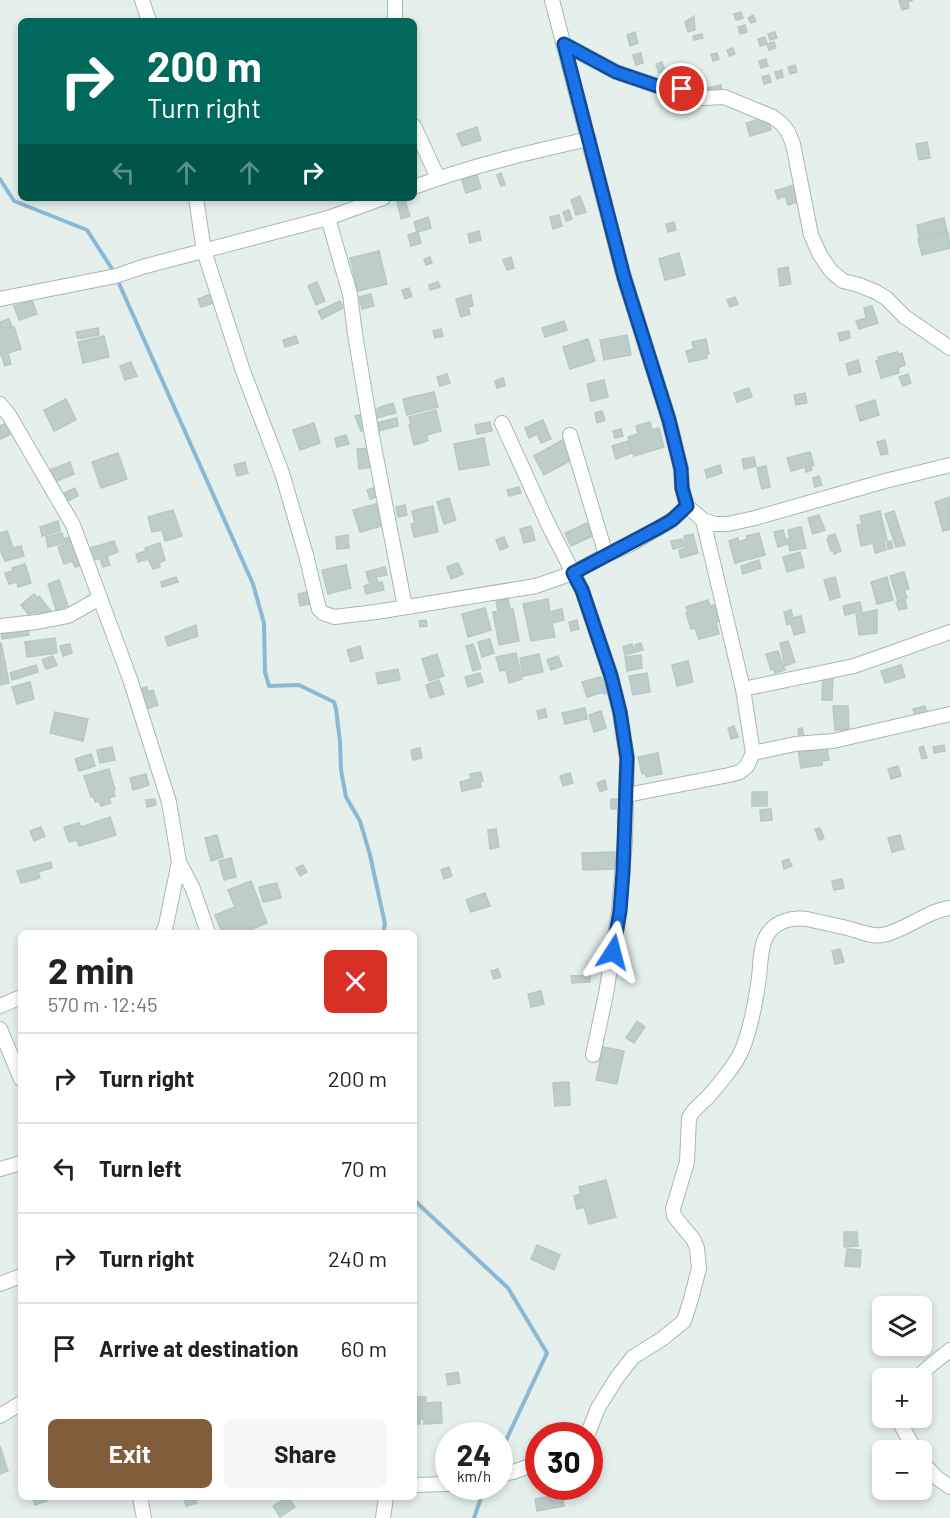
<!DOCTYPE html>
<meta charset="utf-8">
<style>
body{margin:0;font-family:Barlow,sans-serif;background:#f6f6f6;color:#222;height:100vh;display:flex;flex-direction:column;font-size:22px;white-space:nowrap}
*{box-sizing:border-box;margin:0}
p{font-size:20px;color:#767676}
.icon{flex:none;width:33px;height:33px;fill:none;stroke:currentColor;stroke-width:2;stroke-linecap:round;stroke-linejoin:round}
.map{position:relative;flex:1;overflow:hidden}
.drawer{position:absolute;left:18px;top:930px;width:399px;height:570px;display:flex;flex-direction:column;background:#fff;border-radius:9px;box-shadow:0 3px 9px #0003}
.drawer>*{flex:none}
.guide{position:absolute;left:18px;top:18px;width:399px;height:183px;border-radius:9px;box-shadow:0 3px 9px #0003;background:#00695c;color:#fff;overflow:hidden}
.buttons{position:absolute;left:872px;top:1296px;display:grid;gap:12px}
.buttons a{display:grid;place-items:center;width:60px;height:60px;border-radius:9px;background:#fff;box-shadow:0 3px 9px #0003;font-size:30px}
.speed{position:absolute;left:435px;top:1422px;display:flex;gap:12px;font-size:30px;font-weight:700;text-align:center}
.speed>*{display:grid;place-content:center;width:78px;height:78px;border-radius:50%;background:#fff;box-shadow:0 3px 9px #0003;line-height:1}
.speed small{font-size:15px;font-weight:400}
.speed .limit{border:9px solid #d22;background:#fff;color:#111}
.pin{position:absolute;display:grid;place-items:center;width:51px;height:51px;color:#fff;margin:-26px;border:3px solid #fff;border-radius:50%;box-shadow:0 2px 6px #0007}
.me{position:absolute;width:66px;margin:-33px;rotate:9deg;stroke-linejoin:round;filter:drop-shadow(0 0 4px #0008)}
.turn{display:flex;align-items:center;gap:21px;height:126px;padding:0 30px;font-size:27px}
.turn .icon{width:78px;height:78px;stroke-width:2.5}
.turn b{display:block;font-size:42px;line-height:51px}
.lanes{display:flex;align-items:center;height:57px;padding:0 30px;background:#0003;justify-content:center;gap:30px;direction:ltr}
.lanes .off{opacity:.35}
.round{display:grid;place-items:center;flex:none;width:63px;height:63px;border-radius:9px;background:#f6f6f6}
.headline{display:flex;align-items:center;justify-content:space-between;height:102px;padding:0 30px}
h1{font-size:36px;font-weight:700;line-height:45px}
.primary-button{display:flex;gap:12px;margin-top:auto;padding:12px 30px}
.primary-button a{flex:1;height:69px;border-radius:9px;background:#825d3b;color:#fff;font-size:24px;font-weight:700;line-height:69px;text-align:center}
.primary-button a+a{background:#f6f6f6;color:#222}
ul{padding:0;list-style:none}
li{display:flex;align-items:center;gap:18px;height:90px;padding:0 30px;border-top:2px solid #e0e0e0}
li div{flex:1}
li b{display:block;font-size:22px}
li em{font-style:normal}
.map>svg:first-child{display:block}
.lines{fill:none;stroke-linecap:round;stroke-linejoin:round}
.stream{stroke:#8bb8d5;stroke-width:4}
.building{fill:#bdcdc9;stroke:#b7c9c5;stroke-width:1.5}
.street-casing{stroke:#a7b8b5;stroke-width:16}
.street{stroke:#fff;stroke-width:14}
.route-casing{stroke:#114b97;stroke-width:15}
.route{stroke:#1a73e8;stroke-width:10}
</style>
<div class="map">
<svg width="950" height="1518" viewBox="0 0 950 1518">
<rect width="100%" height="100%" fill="#e5efec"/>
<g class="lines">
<g class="stream">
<path d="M0 179 14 201 87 230 114 272"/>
<path d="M117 279 253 584 264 623 265 672 269 686 299 685 334 702 336 709 340 742 341 770 346 797 360 821 370 855 385 924 383 933"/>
<path d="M414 1200 508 1288 547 1353 500 1453"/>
<path d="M474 1518 485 1486"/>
</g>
</g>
<g class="building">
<path d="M899 0H912V1L908 2 909 8 902 10Z"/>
<path d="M741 12 743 18 736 20 734 14Z"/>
<path d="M753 15 756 21 751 23 748 18Z"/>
<path d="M694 16 695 30 688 32 685 22Z"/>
<path d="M745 25 747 32 740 34 738 27Z"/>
<path d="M635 32 638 43 630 46 627 35Z"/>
<path d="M775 32 777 38 770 40 768 34Z"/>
<path d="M702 34 703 38 694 40 693 36Z"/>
<path d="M765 37 767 44 760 46 758 39Z"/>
<path d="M774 42 776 48 769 50 767 44Z"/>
<path d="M733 48 735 54 729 56 727 50Z"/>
<path d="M641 53 643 63 636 65 633 55Z"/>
<path d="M717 53 719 59 713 61 711 54Z"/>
<path d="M766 59 768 66 761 68 759 61Z"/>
<path d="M662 62 665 71 659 73 656 64Z"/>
<path d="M795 65 797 72 790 74 788 67Z"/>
<path d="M782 70 783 77 777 79 775 72Z"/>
<path d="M769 75 771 82 764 84 762 77Z"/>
<path d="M721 85 722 91 709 94 707 88Z"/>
<path d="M767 117 771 130 750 136 746 123Z"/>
<path d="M477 127 481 140 462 146 457 134Z"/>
<path d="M927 142 930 158 919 160 916 144Z"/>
<path d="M501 173 505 185 501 186 497 175Z"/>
<path d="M477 175 481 188 466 193 462 180Z"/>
<path d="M794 185 797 192 795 193 798 202 788 205 785 196 778 199 775 191Z"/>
<path d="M580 196 586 212 576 215 571 200Z"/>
<path d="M405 200 410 216 401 219 397 202Z"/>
<path d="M569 210 572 219 566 221 563 212Z"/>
<path d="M559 215 562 226 553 229 550 217Z"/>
<path d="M428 217 431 228 418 232 421 243 411 246 408 235 417 232 414 222Z"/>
<path d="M944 218 947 231 919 237 917 225Z"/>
<path d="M674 222 676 230 668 232 666 224Z"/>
<path d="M479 231 481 240 470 243 468 234Z"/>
<path d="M948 232 950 248 922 255 918 239Z"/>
<path d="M379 251 387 284 358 291 350 258Z"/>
<path d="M679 253 685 275 665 280 659 259Z"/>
<path d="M430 257 432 263 426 265 424 259Z"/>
<path d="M511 257 514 268 507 270 503 260Z"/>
<path d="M788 267 791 284 780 286 778 269Z"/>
<path d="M317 282 325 301 316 305 308 286Z"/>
<path d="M438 282 440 287 430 290 429 285Z"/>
<path d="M409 288 412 296 405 299 402 290Z"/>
<path d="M211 294 214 303 201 307 198 299Z"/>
<path d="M371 294 374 306 362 309 359 297Z"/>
<path d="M471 295 473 306 468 307 470 314 461 317 456 299Z"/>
<path d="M735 297 738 304 730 307 727 300Z"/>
<path d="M32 300 37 314 19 320 14 306Z"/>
<path d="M340 301 343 308 322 319 318 311Z"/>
<path d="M872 306 878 323 859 329 856 321 866 318 864 308Z"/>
<path d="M9 319 12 327H14L21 349 8 353 11 364 5 366 1 354 0 355V322Z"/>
<path d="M564 321 567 330 545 337 542 328Z"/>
<path d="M98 328 99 335 78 339 76 332Z"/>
<path d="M441 329 443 336 435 338 433 331Z"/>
<path d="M849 331 850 338 840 341 838 333Z"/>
<path d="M627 335 631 355 604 360 600 340Z"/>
<path d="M104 336 109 357 83 363 78 342Z"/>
<path d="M296 336 298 343 285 347 283 340Z"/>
<path d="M588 339 595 361 570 369 563 347Z"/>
<path d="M706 339 709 354 706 355 707 358 689 362 686 351 694 349 692 342Z"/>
<path d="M897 352 898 354 902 353 905 365 898 368 899 373 881 378 876 361 879 360 878 357Z"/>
<path d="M858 360 861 372 849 375 846 364Z"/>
<path d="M131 362 137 376 125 380 120 366Z"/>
<path d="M447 374 450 383 440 386 437 377Z"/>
<path d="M908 374 911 383 903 386 899 377Z"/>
<path d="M503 378 505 386 497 388 495 381Z"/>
<path d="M604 380 608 397 591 401 587 384Z"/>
<path d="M749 388 752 397 737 402 734 393Z"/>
<path d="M434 392 438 407 407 415 403 399Z"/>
<path d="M805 393 807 403 796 405 794 395Z"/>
<path d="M66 399 76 420 54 431 44 410Z"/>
<path d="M875 400 879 415 860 421 856 406Z"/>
<path d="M393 403 396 413 376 418 374 410 378 409V408Z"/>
<path d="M436 410 441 431 427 435 428 441 414 445 409 425H411L409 417Z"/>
<path d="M602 411 605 420 597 423 595 413Z"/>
<path d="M363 414 368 429 361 431 355 416Z"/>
<path d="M397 418 398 426 378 431 376 423Z"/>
<path d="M543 420 551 439 541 443 537 434 529 438 525 428Z"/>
<path d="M490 422 492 431 477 434 475 425Z"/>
<path d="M650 422 652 430 659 428 664 447 634 456 628 437 638 434 636 426Z"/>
<path d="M6 423 11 434 1 439 0 436V426Z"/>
<path d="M314 423 320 443 300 450 293 430Z"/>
<path d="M621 429 623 436 615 438 613 431Z"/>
<path d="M346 435 349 444 337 447 335 438Z"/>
<path d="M484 438 489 465 459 470 454 444Z"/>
<path d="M564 439 575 458 544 475 534 456Z"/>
<path d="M885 440 888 454 881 455 877 442Z"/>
<path d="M628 441 632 453 616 459 612 446Z"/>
<path d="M372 448 374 467 359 469 357 449Z"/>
<path d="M810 452 814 465 811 466 812 470 806 472 805 467 791 471 787 458Z"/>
<path d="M118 453 127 479 101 488 92 462Z"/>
<path d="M754 457 756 466 744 469 742 459Z"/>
<path d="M70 462 74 474 54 482 50 470Z"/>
<path d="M245 462 248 473 237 476 234 465Z"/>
<path d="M720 465 722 473 707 478 705 470Z"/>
<path d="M766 466 770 487 762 489 757 468Z"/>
<path d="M819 476 822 485 815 487 813 478Z"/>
<path d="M376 487 379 496 370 499 367 490Z"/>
<path d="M519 487 521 493 509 496 507 490Z"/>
<path d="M75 488 78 496 68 501 64 493Z"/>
<path d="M950 497V529L943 531 935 502Z"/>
<path d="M449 498 456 520 444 524 437 502Z"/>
<path d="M376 504 382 526 360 532 353 510Z"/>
<path d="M405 505 407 515 398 517 396 507Z"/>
<path d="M433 506 438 532 414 537 411 524 415 523 412 511Z"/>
<path d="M173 510 182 536 165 541 162 530 152 532 148 517Z"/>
<path d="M880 511 887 540 884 541 886 550 875 553 873 543 861 546 857 525 862 524 860 516Z"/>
<path d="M894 511 905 545 896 547 885 514Z"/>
<path d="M819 515 825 530 813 534 808 518Z"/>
<path d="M58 521 60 531 42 536 40 527Z"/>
<path d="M587 523 593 536 571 546 565 533Z"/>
<path d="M531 526 535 540 524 543 520 529Z"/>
<path d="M801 527 806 548 790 551 787 539H790L788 530Z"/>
<path d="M783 530 787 544 778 547 774 532Z"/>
<path d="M7 531 13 548 21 546 24 556 5 561 0 550V533Z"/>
<path d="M62 533 64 543 48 547 46 537Z"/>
<path d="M759 533 765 555 735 563 729 541 738 538 739 542 747 539 746 536Z"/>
<path d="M693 534 698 553 681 558 679 550 686 548 684 536Z"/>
<path d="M835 534 841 551 834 554 833 550 831 551 827 540 829 539 828 536Z"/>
<path d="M348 535 349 548 337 549 336 537Z"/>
<path d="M72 536 82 565 75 567 72 561 64 564 58 547 66 544 64 539Z"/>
<path d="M504 537 508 547 500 550 496 540Z"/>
<path d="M682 539 684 546 673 549 671 541Z"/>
<path d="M114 541 118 552 107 556 110 565 103 567 100 558 91 561 87 549Z"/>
<path d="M891 541 893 548 888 549 887 542Z"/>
<path d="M160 543 165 560 159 563 160 567 153 569 148 559 138 562 136 554 146 551 145 548Z"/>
<path d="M800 552 804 567 787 572 783 557Z"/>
<path d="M759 560 761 568 743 574 741 566Z"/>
<path d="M458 563 463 574 451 579 447 567Z"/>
<path d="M25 564 31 583 18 587 17 582 9 584 5 573 13 571 12 568Z"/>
<path d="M346 565 351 588 328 594 322 570Z"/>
<path d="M385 567 387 575 376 577 378 583 382 582 384 590 366 594 364 586 370 584 366 572Z"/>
<path d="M904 572 909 589 904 590 907 598 898 601 890 576Z"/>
<path d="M176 577 178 582 162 587 161 582Z"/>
<path d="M835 577 840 597 830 600 824 580Z"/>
<path d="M887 577 893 600 877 604 871 582Z"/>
<path d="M59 580 68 606 56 610 48 584Z"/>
<path d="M310 591 313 603 300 606 298 594Z"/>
<path d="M34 594 37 598 39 596 51 611 39 620 33 612 29 615 21 605Z"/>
<path d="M508 599 510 609H513L519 641 499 645 493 612 498 611 496 601Z"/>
<path d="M548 599 550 612 562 609 564 620 552 623 555 637 531 641 523 604Z"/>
<path d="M708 600 710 606 714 605 719 621 716 622 719 634 699 639 695 628 691 629 686 613 688 612 686 607Z"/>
<path d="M905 600 907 608 899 610 896 602Z"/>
<path d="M860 602 862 611 845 615 843 606Z"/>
<path d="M485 608 491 630 468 637 462 614Z"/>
<path d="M791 610 793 618 801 616 805 632 794 635 791 623 787 625 784 612Z"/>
<path d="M877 610V633L859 635 856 614Z"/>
<path d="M426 620 427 626 420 627 419 621Z"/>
<path d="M577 620 579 629 571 631 569 622Z"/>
<path d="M28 625 29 635 2 639 1 629Z"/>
<path d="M196 625 198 636 168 646 165 637Z"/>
<path d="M55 638 57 653 27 657 25 642Z"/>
<path d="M490 639 494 653 482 657 478 642Z"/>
<path d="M788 641 795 662 785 666 780 643Z"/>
<path d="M1 643 5 662 0 663V644Z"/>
<path d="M641 643 643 650 636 652 635 645Z"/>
<path d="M70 644 72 653 63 656 60 646Z"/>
<path d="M473 644 481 668 473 671 466 646Z"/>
<path d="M632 644 635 652 625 655 623 647Z"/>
<path d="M360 646 363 658 351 662 347 650Z"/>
<path d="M778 651 785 670 775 673 774 669 771 670 766 654Z"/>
<path d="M516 653 522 679 509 683 506 670 500 671 496 657Z"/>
<path d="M437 654 444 676 429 681 422 659Z"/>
<path d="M539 654 543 672 523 676 520 658Z"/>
<path d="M641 655 642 668 627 671 625 657Z"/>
<path d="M53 656 57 665 46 669 42 660Z"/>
<path d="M558 656 562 666 551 670 547 660Z"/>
<path d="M688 661 693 682 677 686 672 665Z"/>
<path d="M5 662 9 683 0 685V663Z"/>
<path d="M36 665 38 672 12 680 10 673Z"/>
<path d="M901 665 905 677 885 683 881 671Z"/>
<path d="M398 669 400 680 378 684 376 673Z"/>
<path d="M480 673 483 682 468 687 465 677Z"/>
<path d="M647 673 650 692 633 695 629 676Z"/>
<path d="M823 676 833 677 832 700H822Z"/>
<path d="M601 677 602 680 607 678 611 692 604 694V692L587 697 582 682Z"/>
<path d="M439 680 444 694 430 698 426 685Z"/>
<path d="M30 682 34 699 17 704 12 687Z"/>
<path d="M147 687 148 692 153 690 158 705 143 710 139 689Z"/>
<path d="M833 706H848L849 730H835Z"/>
<path d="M925 706 928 715 916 719 913 709Z"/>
<path d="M585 708 587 719 565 724 562 713Z"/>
<path d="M545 709 547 717 539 719 537 711Z"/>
<path d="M601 711 606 728 594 732 589 715Z"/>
<path d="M55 712 88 719 83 741 50 733Z"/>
<path d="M734 726 738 737 731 739 728 728Z"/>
<path d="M802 728 804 736 799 737 798 729Z"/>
<path d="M944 745 945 751 934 753 933 747Z"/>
<path d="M923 746 927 758 922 759 919 748Z"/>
<path d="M112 747 115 760 100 763 97 750Z"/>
<path d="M827 747 829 760 822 761V765L801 768 798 749Z"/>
<path d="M420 748 422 758 413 760 411 750Z"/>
<path d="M658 753 662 774 646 777 645 773 642 774 638 757Z"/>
<path d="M91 754 95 766 79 771 75 759Z"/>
<path d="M898 766 901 776 891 779 888 769Z"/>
<path d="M109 769 115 790 113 791 115 796 109 798 111 803 101 806 99 801 95 802 94 797H91L84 776Z"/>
<path d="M481 772 483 781 480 782 481 787 462 791 460 782 471 779 470 774Z"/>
<path d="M570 773 573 783 563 786 560 776Z"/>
<path d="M146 774 149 785 133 790 130 778Z"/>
<path d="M605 780 607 789 600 792 597 783Z"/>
<rect x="752" y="792" width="15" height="14"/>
<path d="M155 799 156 805 147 807 146 800Z"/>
<path d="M611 799H617L616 809H611Z"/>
<path d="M771 809 772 820 761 821 760 810Z"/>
<path d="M110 817 116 835 79 846 77 840 69 842 64 827 79 823 81 827Z"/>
<path d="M41 827 45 836 34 841 30 831Z"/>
<path d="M820 828 824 838 819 840 815 829Z"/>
<path d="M496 829 499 847 490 849 488 830Z"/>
<path d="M217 835 223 857 211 861 205 838Z"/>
<path d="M900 835 904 849 892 852 888 838Z"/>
<path d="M615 852V869L583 870 582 853Z"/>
<path d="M231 858 236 877 224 880 219 861Z"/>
<path d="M789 859 792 866 784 869 782 861Z"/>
<path d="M51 862 52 868 38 872 40 878 21 883 17 871Z"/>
<path d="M303 865 307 872 300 876 296 868Z"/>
<path d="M449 867 452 876 444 879 441 870Z"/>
<path d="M842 879 844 888 834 890 832 881Z"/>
<path d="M251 881 267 923 242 933H222L215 915 235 907 228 890Z"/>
<path d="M277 883 281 898 263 902 259 887Z"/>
<path d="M485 893 490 906 471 912 466 900Z"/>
<path d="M840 949 844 962 835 964 832 951Z"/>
<path d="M498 969 501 977 494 979 491 971Z"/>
<path d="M590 975V982L572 983 571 976Z"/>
<path d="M541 991 544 1004 531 1007 528 994Z"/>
<path d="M637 1021 645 1027 634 1043 626 1038Z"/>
<path d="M603 1047 624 1051 617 1084 596 1080Z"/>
<path d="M569 1082 570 1105 555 1106 553 1083Z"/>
<path d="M606 1180 616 1217 589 1224 584 1207 577 1209 574 1196 581 1194 579 1187Z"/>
<path d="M844 1232H857L858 1246 844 1247Z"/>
<path d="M537 1245 560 1255 554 1270 531 1259Z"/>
<path d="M847 1249 861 1250 860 1267 845 1266Z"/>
<path d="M458 1372 460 1383 448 1385 446 1374Z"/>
<path d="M415 1397H426V1403L441 1402 442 1423 424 1424V1419H420V1424H414Z"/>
<path d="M0 1446 8 1471 0 1474Z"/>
<path d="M562 1494 564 1506 537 1511 535 1499Z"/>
<path d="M33 1497H46L47 1501 35 1505Z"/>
<path d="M184 1497H195L197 1503 186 1506Z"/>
<path d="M288 1497 295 1507 280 1517 273 1506Z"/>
</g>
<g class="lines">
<g class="street-casing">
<g id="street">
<path d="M142 0 149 21"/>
<path d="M552 0 624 277 669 420 681 469 682 488 687 506 703 520 715 524H728L755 518 885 481 950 465"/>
<path d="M395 21V0"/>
<path d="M564 44 616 72 663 88 682 89 703 98 724 97 773 117 782 124 788 132 793 144 811 235 820 255 831 271 843 281 859 285 876 292 886 298 905 317 950 348"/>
<path d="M414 126 438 178"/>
<path d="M414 187C471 166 530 152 589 139"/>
<path d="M196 198 204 251 243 371 282 473 306 555 317 601 319 609 323 613 334 617 376 612 536 586 573 573 606 555 629 545 672 520 687 506"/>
<path d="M328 218 350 294 355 334 372 436 405 607"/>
<path d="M0 299 116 276 142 267 328 218 383 198"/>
<path d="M0 404 9 415 73 525 130 679 169 802 179 862 193 889 208 933"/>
<path d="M502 423 548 524 582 590 611 676 620 713 627 758 625 841 619 911 606 994 593 1055"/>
<path d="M570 435 606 555"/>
<path d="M0 626 37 622 68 616 100 598"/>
<path d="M743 689 854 666 950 632"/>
<path d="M753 753 795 744 833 741 950 714"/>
<path d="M627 795 729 775 740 772 747 766 753 753 743 689 703 520"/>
<path d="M163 933 166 925 179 862"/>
<path d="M0 1006 21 997"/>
<path d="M0 1029 21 1079"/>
<path d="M0 1169 21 1163"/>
<path d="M0 1284 21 1276"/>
<path d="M917 1378 932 1364 950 1350"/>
<path d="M0 1416 21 1403"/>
<path d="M899 1418 900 1423 915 1450"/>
<path d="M587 1436 598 1408 616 1379 633 1357 662 1339 684 1321 691 1299 699 1268 697 1248 693 1239 674 1216 673 1209 687 1162 689 1118C693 1109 701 1104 707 1098 718 1086 736 1064 742 1050 750 1030 755 1005 758 984 761 969 759 948 767 935 775 921 792 917 807 919 820 922 834 925 847 928 859 931 870 937 883 935 905 931 926 911 950 908"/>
<path d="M921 1461 937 1478 950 1487"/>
<path d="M500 1475 513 1472 538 1463"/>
<path d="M414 1485 448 1484"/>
<path d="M140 1497 144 1518"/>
<path d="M383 1518 386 1497"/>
</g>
</g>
<use href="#street" class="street"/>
</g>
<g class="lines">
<g class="route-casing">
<path id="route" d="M613 952 620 911 623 872 627 758 620 712 611 676 582 590 573 573 660 527 672 520 687 506 682 488 681 469 669 420 624 277 564 44 616 72 663 88 682 89"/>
</g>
<use href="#route" class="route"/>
</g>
</svg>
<div class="buttons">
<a><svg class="icon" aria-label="layers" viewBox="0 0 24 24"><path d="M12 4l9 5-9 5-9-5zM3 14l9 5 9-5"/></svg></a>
<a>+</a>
<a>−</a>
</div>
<div class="speed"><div>24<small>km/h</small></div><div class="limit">30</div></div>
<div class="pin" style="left:682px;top:89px;background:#d93025"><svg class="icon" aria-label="arrive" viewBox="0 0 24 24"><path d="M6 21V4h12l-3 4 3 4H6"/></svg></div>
<svg class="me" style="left:613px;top:952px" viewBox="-20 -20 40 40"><path d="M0-17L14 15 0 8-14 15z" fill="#1a73e8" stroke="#fff" stroke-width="4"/></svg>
<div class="guide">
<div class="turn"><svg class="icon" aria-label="right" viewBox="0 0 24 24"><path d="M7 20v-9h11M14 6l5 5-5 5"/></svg><div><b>200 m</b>Turn right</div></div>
<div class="lanes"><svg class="icon off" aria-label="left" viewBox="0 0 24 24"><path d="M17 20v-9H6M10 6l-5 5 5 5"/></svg><svg class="icon off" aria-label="ahead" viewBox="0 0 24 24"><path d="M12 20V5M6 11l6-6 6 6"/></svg><svg class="icon off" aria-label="ahead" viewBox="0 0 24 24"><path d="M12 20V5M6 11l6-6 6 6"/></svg><svg class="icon" aria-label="right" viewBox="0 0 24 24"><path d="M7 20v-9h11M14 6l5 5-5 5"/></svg></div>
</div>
<section class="drawer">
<div class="headline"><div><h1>2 min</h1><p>570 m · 12:45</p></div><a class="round" style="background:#d93025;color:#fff"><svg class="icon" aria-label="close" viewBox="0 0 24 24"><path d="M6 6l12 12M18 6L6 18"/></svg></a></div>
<ul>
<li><svg class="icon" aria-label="right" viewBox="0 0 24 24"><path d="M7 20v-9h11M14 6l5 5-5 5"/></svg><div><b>Turn right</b></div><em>200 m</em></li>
<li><svg class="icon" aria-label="left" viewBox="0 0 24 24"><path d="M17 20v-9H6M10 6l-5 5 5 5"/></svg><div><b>Turn left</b></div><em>70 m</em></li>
<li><svg class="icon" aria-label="right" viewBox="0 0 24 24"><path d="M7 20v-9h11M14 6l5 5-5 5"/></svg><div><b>Turn right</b></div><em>240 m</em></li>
<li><svg class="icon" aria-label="arrive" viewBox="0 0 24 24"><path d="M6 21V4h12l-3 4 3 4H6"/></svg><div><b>Arrive at destination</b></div><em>60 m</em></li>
</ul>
<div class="primary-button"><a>Exit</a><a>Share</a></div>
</section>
</div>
